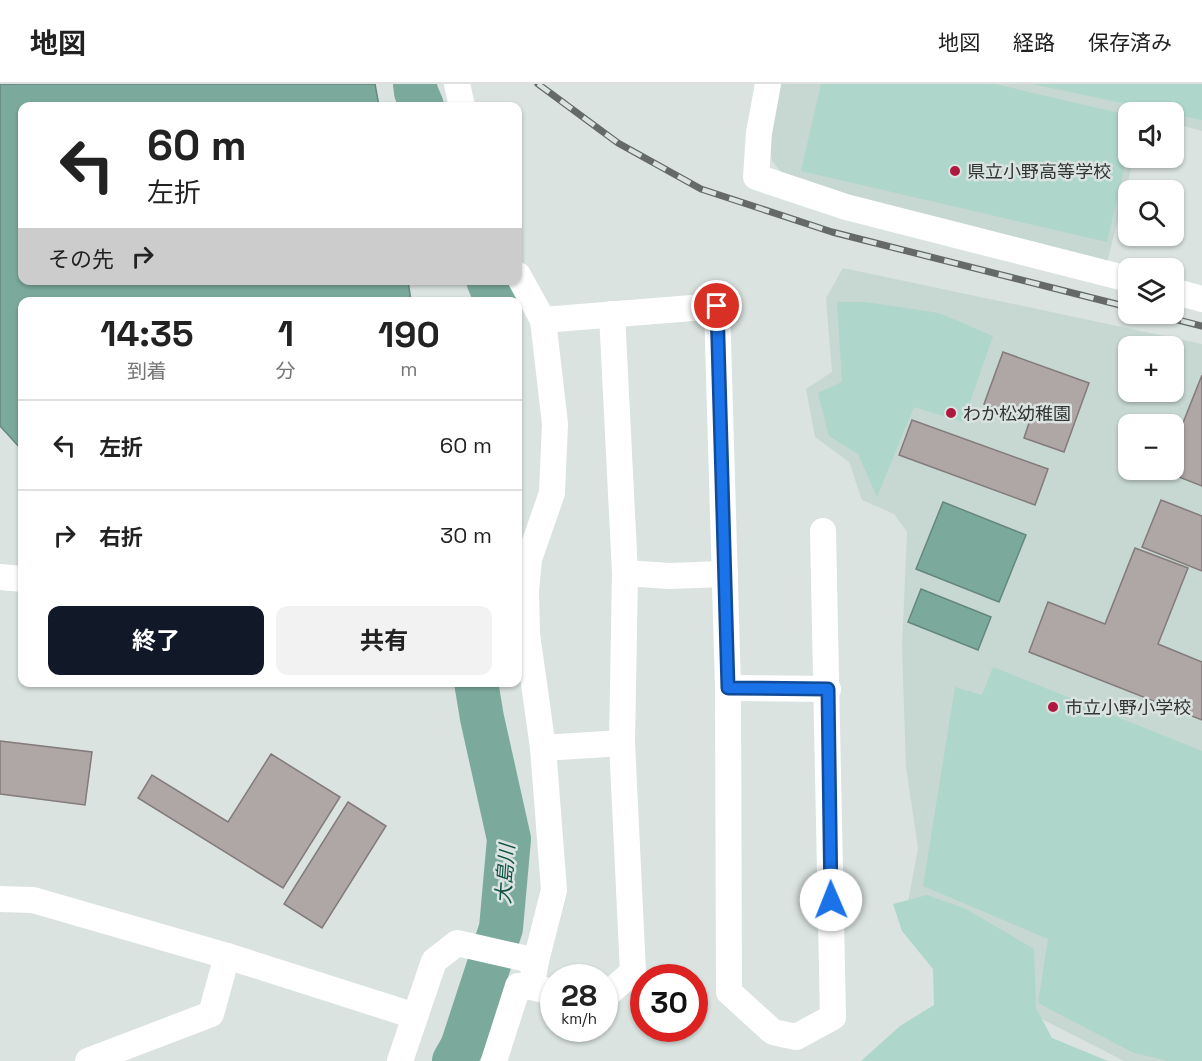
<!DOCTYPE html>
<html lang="ja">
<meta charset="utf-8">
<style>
body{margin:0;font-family:"Space Grotesk","Noto Sans JP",sans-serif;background:#f2f2f2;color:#222;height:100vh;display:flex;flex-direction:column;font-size:22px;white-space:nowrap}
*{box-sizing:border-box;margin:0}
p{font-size:20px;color:#767676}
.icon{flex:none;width:33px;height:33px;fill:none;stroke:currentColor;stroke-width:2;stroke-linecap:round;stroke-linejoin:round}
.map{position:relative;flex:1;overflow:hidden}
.sheet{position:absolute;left:18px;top:213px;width:504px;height:390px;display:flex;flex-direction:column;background:#fff;border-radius:12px;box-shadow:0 2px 4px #0004}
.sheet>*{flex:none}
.banner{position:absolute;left:18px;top:18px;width:504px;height:183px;border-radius:12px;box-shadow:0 2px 4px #0004;background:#fff;color:#222;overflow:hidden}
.fabs{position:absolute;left:1118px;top:18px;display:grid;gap:12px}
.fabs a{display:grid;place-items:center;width:66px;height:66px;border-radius:12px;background:#fff;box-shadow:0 2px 4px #0004;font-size:30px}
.speed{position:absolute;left:540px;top:880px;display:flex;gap:12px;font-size:30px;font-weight:700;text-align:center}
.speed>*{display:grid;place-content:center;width:78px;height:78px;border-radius:50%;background:#fff;box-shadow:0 2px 4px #0004;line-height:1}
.speed small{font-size:15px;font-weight:400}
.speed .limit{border:9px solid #d22;background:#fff;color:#111}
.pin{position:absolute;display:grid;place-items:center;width:51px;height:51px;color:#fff;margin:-26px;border:3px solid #fff;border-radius:50%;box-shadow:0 2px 6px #0007}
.me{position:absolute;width:66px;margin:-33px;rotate:359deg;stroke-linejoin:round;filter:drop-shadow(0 0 4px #0008)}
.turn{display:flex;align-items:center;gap:21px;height:126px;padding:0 30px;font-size:27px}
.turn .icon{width:78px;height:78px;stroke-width:2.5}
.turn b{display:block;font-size:42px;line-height:51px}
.then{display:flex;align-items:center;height:57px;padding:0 30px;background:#0003;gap:12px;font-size:22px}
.eta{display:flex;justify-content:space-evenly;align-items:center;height:102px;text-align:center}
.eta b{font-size:36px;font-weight:700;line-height:42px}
.action{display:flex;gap:12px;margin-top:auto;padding:12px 30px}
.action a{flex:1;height:69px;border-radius:12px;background:#111827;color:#fff;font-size:24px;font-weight:700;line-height:69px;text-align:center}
.action a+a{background:#f2f2f2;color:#222}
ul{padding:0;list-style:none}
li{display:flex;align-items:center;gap:18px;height:90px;padding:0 30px;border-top:2px solid #e0e0e0}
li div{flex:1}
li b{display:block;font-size:22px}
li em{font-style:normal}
header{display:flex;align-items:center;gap:36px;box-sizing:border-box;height:84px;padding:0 30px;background:#fff;border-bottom:2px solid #e0e0e0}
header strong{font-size:28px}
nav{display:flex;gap:33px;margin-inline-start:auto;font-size:21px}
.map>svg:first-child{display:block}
.built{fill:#c7d7d2;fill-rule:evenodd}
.green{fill:#afd6ca}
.water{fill:#7baa9d;stroke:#65877e;stroke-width:1.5}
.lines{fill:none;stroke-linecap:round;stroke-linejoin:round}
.river{stroke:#7baa9d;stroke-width:44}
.building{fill:#afa6a6;stroke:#837b7b;stroke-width:1.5}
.minor{stroke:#fff;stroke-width:26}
.rail-casing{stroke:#656a69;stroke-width:7}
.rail{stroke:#dae3e0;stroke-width:4.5;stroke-dasharray:14;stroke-linecap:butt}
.route-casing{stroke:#114b97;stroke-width:15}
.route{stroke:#1a73e8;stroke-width:10}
.poi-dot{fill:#ae1a3f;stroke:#dae3e0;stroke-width:2}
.labels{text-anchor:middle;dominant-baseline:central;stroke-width:5;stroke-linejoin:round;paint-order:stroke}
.poi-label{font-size:18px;fill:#313534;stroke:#dae3e0;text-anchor:start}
.water-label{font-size:20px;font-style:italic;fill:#125244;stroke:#dae3e0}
</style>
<header>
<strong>地図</strong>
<nav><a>地図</a><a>経路</a><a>保存済み</a></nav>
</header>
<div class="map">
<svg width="1202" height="977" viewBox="0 0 1202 977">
<rect width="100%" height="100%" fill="#dae3e0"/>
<g class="built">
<path d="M774 0H1202V47L1173 39V28H1128V74H1134L1106 182 789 97 772 77 767 42Z"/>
<path d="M843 184 1202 260V977H1124L1030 929 908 818 918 764 906 683 902 563 907 448 894 430 862 416 849 378 815 353 806 305 832 288 826 214ZM1128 262H1173V308H1128ZM1128 340H1173V386H1128Z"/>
</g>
<g class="green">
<path d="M821 0H995L1128 31V68L1107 158 801 87Z"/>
<path d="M1032 0H1202V36L1173 30V28H1165Z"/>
<path d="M837 218H865L939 229 993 252 963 338 914 323 877 413 858 370 829 352 818 309 842 298Z"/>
<path d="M993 583 1202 667V977H1168L1134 969 1038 919 1048 855 923 802 955 603 982 611Z"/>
<path d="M927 811 966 825 1034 865 1036 924 1052 954 1108 977H861L900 942 934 921 933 885 902 847 893 820Z"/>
</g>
<g class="water">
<path d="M0 0H375L379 22H22V196L408 197 411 217 22 218V366L0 342Z"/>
<path d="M943 418 1026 451 999 518 916 485Z"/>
<path d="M921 505 991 533 978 566 908 538Z"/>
</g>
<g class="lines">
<g class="river">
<path d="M415 0 416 8 422 22"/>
<path d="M488 196 497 218"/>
<path d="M454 977 462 963 501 844 509 755 482 634 476 598"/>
</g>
</g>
<g class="building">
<path d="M1003 268 1089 299 1064 368 1024 354 1030 336 984 320Z"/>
<path d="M1202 291V402L1164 387 1173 386V364Z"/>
<path d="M912 336 1048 385 1035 421 899 371Z"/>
<path d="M1161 416 1202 432V487L1142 463Z"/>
<path d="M1135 464 1188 484 1158 560 1202 578V636L1029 568 1048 518 1105 540Z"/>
<path d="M0 657 92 668 85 721 0 710Z"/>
<path d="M271 670 340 713 283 804 138 714 152 691 228 738Z"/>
<path d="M348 718 386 742 322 844 284 820Z"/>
</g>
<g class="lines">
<g class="minor">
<path d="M457 0 462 22"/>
<path d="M768 0 759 49 756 93 846 123 1128 195"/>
<path d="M518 191 543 236 555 340 552 409 529 475 526 507 527 550 543 664 554 806 536 877 531 903"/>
<path d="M1173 207 1202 215"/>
<path d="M543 236 717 222 728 604 729 908 773 948 796 953 833 933 823 447"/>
<path d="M625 489 669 492 725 490"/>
<path d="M0 493 22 495"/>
<path d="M728 604 828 605"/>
<path d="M543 664 622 659"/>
<path d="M0 815 33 816 227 872 415 932"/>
<path d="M604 913 633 888 622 659 625 489 612 230"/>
<path d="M88 977 211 930 227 872"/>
<path d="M400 977 434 877 457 859 536 877"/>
<path d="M494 977 518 902 531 903 554 908"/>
</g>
<g class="rail-casing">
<g id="rail">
<path d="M538 0 618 59 701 105 832 148 1128 223"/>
<path d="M1154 230 1202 242"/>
</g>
</g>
<use href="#rail" class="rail"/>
</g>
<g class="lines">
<g class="route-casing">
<path id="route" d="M717 222 728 604 828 605 831 816"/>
</g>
<use href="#route" class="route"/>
</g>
<g class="poi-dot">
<circle cx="955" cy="87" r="6"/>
<circle cx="951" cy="329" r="6"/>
<circle cx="1053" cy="623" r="6"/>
</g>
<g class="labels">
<g class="poi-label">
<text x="967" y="87">県立小野高等学校</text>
<text x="963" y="329">わか松幼稚園</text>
<text x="1065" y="623">市立小野小学校</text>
</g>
<g class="water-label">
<text transform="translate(505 790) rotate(-86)">大島川</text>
</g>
</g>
</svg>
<div class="fabs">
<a><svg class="icon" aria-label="sound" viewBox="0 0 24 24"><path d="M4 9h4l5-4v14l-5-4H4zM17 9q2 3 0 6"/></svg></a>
<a><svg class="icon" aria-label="search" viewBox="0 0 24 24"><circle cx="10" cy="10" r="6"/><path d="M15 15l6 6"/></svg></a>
<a><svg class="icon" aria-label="layers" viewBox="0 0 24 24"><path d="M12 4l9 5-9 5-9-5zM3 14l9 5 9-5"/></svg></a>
<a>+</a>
<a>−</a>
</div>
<div class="speed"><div>28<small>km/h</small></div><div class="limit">30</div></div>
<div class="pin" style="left:717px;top:222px;background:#d93025"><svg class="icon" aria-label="arrive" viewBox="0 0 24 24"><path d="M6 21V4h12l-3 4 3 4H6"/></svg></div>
<svg class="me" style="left:831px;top:816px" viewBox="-20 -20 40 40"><circle r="19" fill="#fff"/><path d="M0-13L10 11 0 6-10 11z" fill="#1a73e8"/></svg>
<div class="banner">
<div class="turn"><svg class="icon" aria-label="left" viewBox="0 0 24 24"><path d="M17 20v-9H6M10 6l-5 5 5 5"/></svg><div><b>60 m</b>左折</div></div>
<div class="then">その先<svg class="icon" aria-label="right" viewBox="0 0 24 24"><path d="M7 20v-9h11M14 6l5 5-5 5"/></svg></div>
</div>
<section class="sheet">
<div class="eta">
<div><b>14:35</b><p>到着</p></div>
<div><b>1</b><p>分</p></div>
<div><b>190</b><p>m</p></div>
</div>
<ul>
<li><svg class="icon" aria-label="left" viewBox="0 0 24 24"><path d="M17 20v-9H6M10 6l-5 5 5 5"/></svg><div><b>左折</b></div><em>60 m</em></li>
<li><svg class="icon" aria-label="right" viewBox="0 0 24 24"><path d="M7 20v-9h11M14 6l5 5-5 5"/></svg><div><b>右折</b></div><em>30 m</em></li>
</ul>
<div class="action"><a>終了</a><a>共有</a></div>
</section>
</div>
